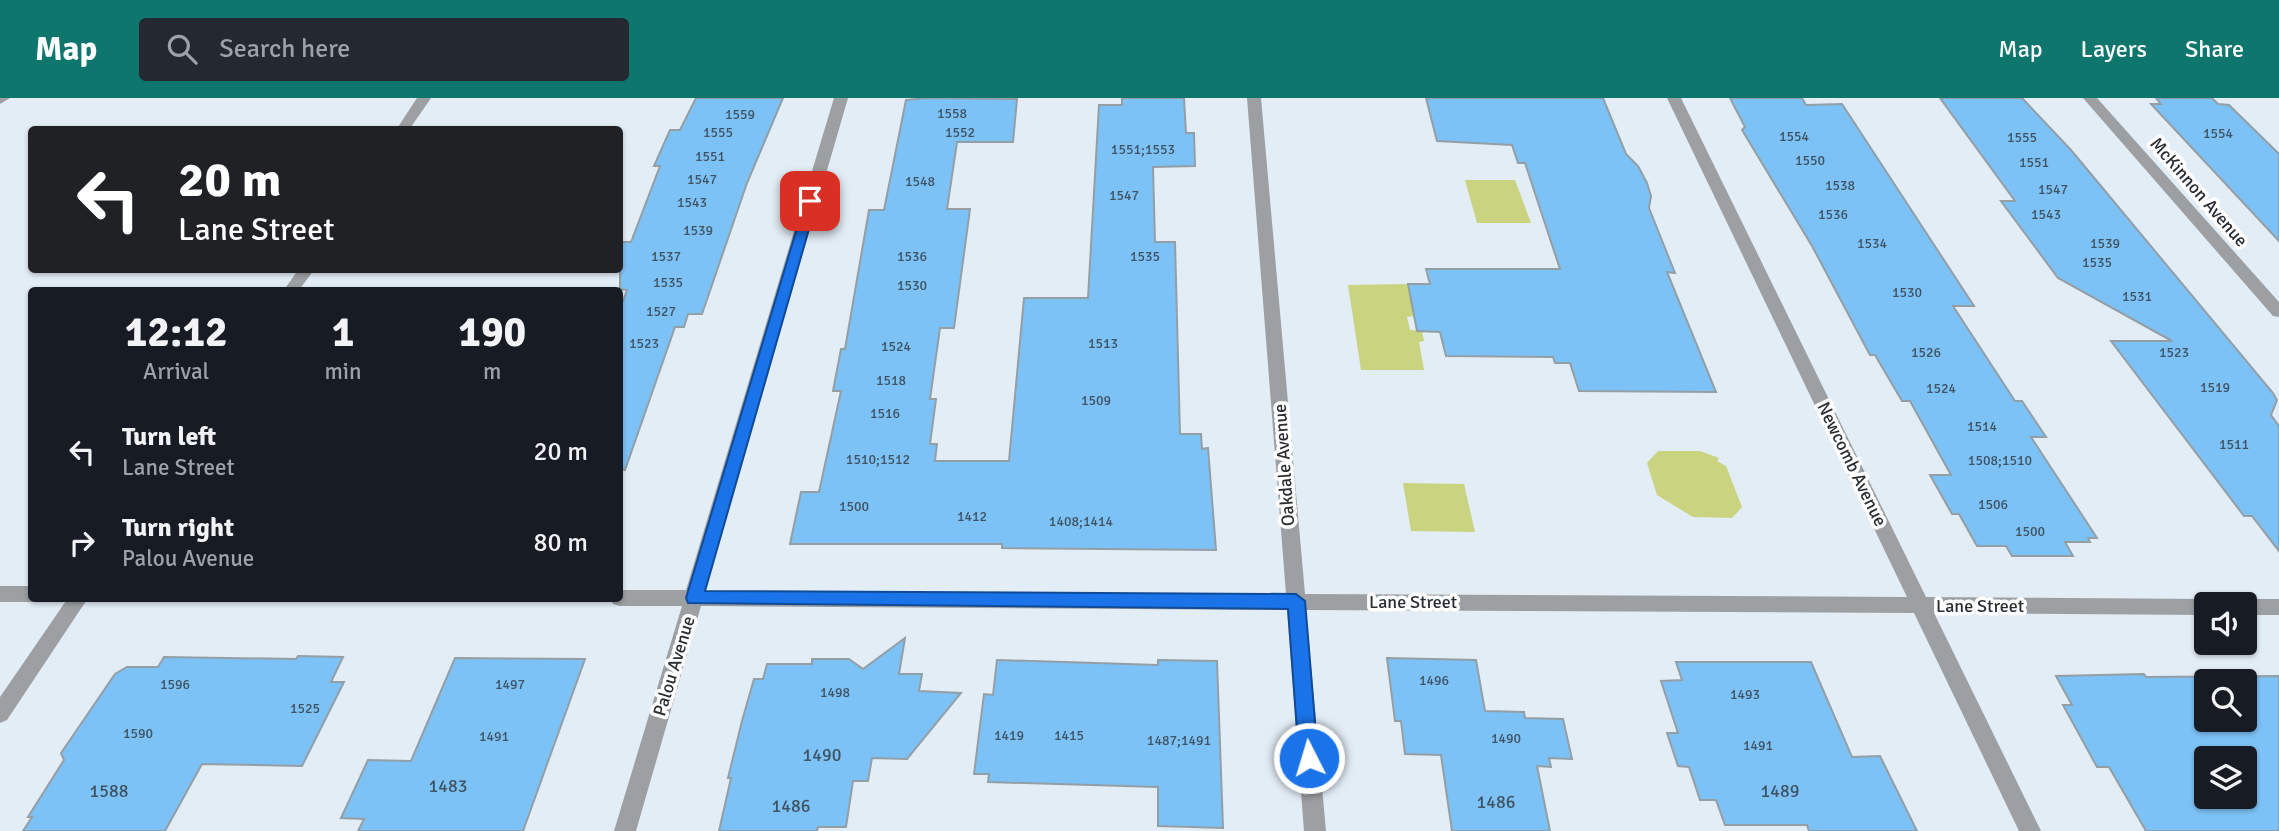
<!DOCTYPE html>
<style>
body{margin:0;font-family:Signika,sans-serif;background:#242831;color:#f1f3f6;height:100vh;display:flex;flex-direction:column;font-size:26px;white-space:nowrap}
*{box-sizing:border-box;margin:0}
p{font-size:23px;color:#9ea1a6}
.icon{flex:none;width:38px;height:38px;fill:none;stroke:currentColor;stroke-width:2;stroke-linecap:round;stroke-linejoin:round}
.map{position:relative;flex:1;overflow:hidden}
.drawer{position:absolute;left:28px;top:189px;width:595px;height:315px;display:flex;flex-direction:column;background:#171b24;border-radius:7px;box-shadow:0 2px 5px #0004}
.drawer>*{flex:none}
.hud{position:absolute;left:28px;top:28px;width:595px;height:147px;border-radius:7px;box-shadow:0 2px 5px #0004;background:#202124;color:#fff;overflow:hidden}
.controls{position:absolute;left:2194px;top:494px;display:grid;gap:14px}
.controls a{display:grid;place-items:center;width:63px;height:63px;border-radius:7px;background:#171b24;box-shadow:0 2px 5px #0004;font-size:35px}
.pin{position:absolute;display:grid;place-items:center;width:60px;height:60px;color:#fff;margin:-30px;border-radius:14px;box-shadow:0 4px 10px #0006}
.me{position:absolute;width:77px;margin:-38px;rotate:355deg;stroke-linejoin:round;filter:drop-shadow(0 0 5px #0008)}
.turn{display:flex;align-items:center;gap:24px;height:147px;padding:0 35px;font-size:32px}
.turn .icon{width:91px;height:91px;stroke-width:2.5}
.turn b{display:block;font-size:49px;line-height:60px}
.eta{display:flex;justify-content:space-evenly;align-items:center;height:119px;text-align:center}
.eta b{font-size:42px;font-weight:800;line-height:49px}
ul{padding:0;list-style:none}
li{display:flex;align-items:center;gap:21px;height:91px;padding:0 35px}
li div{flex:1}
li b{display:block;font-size:26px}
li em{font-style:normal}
header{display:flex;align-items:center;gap:42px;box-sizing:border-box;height:98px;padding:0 35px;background:#0f766e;color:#fff}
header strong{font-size:33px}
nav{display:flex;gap:38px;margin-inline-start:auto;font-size:24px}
.search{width:490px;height:63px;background:#242831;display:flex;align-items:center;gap:18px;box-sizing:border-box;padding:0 24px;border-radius:7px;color:#9ea1a6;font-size:26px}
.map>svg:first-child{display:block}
.green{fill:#c9d380}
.building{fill:#7dc2f6;stroke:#949ea5;stroke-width:2;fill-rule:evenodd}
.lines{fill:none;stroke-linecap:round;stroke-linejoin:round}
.minor{fill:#9ca0a3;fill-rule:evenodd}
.route{fill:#1a73e8;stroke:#114b97;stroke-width:2}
.labels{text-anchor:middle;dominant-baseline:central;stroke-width:7;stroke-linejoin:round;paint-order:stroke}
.number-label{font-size:14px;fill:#3f5362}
.street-label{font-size:18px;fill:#2a2e31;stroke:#fff}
.near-number-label{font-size:18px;fill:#3f5362}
</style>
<header>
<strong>Map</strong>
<div class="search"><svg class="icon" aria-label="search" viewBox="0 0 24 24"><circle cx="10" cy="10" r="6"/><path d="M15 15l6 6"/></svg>Search here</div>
<nav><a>Map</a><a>Layers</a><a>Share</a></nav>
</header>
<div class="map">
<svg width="2279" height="733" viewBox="0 0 2279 733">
<rect width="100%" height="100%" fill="#e3edf6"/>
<g class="green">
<path d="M1465 82H1515L1531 125H1477Z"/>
<path d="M1408 186 1414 218 1407 219 1410 232 1422 233 1424 243 1419 244 1424 272H1361L1348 187Z"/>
<path d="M1658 353H1700L1719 360 1717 363 1726 368 1742 409 1732 420 1693 419 1657 397 1647 365Z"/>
<path d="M1403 385 1464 386 1475 434 1411 433Z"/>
</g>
<g class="building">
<path d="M696 0H783L747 85 702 216H688L684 229H675L625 372 620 371V211L627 192 620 191V144H631L660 68H654L670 32H680Z"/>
<path d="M927 0 1017 1 1013 44H957L947 111H970L954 230H940L930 301H936L930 346H937L935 363H1009L1024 200H1088L1099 7H1122V0H1184L1186 35H1194L1195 68 1153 69 1155 144H1175L1180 336H1201L1202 351 1208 350 1216 452 1002 450V446H790L801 394H819L841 293H833L841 251H845L869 112H884L906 2Z"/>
<path d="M1426 0H1603L1626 56 1638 68 1647 85 1651 98 1649 110 1675 175 1667 174 1716 294 1579 293 1570 265H1555L1553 259 1446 258 1440 234 1417 233 1408 186H1430L1426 171H1560L1525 65H1518L1512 47 1437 43Z"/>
<path d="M1730 0H1802L1806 7 1842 6 1974 208H1953L2015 303H2022L2046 339H2031L2097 440H2088L2090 444H2065L2073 458H2012L2006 448H1977L1959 416H1952L1930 377H1951L1910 303H1902L1875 257H1870L1812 148 1742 32 1745 29Z"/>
<path d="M1940 0H2022L2071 52 2273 295 2277 302 2271 317 2279 328V453L2252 418H2244L2111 243H2172L2058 180 2001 103H2015Z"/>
<path d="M2156 0H2212L2218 6 2229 7 2279 56V143L2151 6H2161Z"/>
<path d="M905 540 899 576H922L919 593 961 595 907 661 872 660 868 683H853L846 729H818L817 733H719L731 680H728L742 623 754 581H763L767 566H812V561H849L863 571Z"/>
<path d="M298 558 343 559 331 584H344L302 668 202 666 165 733H23L32 719H28L64 662 61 655 115 576 127 569H158L164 559 296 561Z"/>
<path d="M455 560 585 561 523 733H358L364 721 341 720 368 662 411 663Z"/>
<path d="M1387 560 1476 562 1485 613 1524 614 1525 620 1563 621 1572 661 1549 660 1551 669 1537 668 1550 733H1452L1441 657 1405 656 1401 623H1395Z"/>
<path d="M997 562 1158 567V562L1217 563 1223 730 1158 728V689L988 684 989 676H974L984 596 993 597Z"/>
<path d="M1676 564H1811L1852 659 1880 658 1917 733H1809L1807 727H1725L1716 702H1700L1689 669 1678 668 1667 635H1678L1661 583 1682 582Z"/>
<path d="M2144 576 2146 579 2279 578V733H2146L2109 669H2097L2063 607H2072L2056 578ZM2207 583H2245V621H2207ZM2207 660H2245V698H2207Z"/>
</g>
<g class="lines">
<g class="minor">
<path d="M0 0H10L0 6Z"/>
<path d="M417 0H431L409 32H396Z"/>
<path d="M834 0H848L705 493 1286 496 1247 0H1261L1305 496 1907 499 1667 0H1681L1926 499 2207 501 2215 506H2207V517L1934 515 2041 733H2019L1914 515 1306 512 1326 733H1304L1287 512 701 508 636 733H614L682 508H620L613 506 611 500H620V492H686Z"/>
<path d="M2083 0H2097L2279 204V219L2273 218Z"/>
<path d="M298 172H314L299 192H284Z"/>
<path d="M0 488H32V500H39L32 504H0Z"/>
<path d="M68 500H88L7 622 0 625V599Z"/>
<path d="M2245 501H2279V517H2245V506H2237Z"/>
</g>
</g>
<path class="route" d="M806 100 817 103 705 493 1296 496 1305 503 1318 660 1315 666 1309 669 1302 666 1299 660 1288 511 688 505 686 500Z"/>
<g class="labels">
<g class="number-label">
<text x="952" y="15">1558</text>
<text x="740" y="16">1559</text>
<text x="718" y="34">1555</text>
<text x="960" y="34">1552</text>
<text x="2218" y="35">1554</text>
<text x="1794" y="38">1554</text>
<text x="2022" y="39">1555</text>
<text x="1143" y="51">1551;1553</text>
<text x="710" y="58">1551</text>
<text x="1810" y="62">1550</text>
<text x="2034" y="64">1551</text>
<text x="702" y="81">1547</text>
<text x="920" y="83">1548</text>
<text x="1840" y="87">1538</text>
<text x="2053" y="91">1547</text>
<text x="1124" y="97">1547</text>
<text x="692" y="104">1543</text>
<text x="1833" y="116">1536</text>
<text x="2046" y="116">1543</text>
<text x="698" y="132">1539</text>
<text x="1872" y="145">1534</text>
<text x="2105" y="145">1539</text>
<text x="666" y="158">1537</text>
<text x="912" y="158">1536</text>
<text x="1145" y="158">1535</text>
<text x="2097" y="164">1535</text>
<text x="668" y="184">1535</text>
<text x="912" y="187">1530</text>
<text x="1907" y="194">1530</text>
<text x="2137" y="198">1531</text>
<text x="661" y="213">1527</text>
<text x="644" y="245">1523</text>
<text x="1103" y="245">1513</text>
<text x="896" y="248">1524</text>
<text x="1926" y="254">1526</text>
<text x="2174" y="254">1523</text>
<text x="891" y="282">1518</text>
<text x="2215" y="289">1519</text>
<text x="1941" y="290">1524</text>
<text x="1096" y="302">1509</text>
<text x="885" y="315">1516</text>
<text x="1982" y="328">1514</text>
<text x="2234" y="346">1511</text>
<text x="878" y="361">1510;1512</text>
<text x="2000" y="362">1508;1510</text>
<text x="1993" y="406">1506</text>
<text x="854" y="408">1500</text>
<text x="972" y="418">1412</text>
<text x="1081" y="423">1408;1414</text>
<text x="2030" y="433">1500</text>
<text x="1434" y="582">1496</text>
<text x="175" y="586">1596</text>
<text x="510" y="586">1497</text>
<text x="835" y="594">1498</text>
<text x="1745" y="596">1493</text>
<text x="305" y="610">1525</text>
<text x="138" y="635">1590</text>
<text x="1009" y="637">1419</text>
<text x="1069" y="637">1415</text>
<text x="494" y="638">1491</text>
<text x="1506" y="640">1490</text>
<text x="1179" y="642">1487;1491</text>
<text x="1758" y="647">1491</text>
</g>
<g class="street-label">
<text transform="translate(2199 94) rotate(49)">McKinnon Avenue</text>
<text transform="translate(1852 366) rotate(64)">Newcomb Avenue</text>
<text transform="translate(1284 367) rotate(-94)">Oakdale Avenue</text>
<text x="1413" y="504">Lane Street</text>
<text x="1980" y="508">Lane Street</text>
<text transform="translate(674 568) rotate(-73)">Palou Avenue</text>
</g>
<g class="near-number-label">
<text x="822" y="657">1490</text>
<text x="448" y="688">1483</text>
<text x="109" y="693">1588</text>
<text x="1780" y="693">1489</text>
<text x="1496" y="704">1486</text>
<text x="791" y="708">1486</text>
</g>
</g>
</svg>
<div class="controls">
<a><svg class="icon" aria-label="sound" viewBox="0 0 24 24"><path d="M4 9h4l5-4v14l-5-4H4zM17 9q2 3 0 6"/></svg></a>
<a><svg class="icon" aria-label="search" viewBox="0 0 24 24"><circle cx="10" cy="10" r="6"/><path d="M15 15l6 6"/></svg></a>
<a><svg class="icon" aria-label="layers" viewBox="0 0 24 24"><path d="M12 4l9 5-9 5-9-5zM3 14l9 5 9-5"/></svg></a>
</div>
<div class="pin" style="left:810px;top:103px;background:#d93025"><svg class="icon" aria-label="arrive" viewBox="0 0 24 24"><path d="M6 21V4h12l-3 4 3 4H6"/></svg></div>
<svg class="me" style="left:1309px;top:660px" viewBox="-20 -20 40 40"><circle r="17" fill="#1a73e8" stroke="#fff" stroke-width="3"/><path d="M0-11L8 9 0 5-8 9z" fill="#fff"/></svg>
<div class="hud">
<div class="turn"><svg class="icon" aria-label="left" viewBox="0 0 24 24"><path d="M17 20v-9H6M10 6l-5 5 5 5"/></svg><div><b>20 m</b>Lane Street</div></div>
</div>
<section class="drawer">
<div class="eta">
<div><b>12:12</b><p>Arrival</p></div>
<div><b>1</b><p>min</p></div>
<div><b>190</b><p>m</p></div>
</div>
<ul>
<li><svg class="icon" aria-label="left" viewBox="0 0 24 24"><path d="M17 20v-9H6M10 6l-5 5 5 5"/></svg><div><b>Turn left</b><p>Lane Street</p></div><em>20 m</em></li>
<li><svg class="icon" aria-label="right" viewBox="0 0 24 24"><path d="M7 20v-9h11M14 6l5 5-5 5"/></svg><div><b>Turn right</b><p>Palou Avenue</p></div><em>80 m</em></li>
</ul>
</section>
</div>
